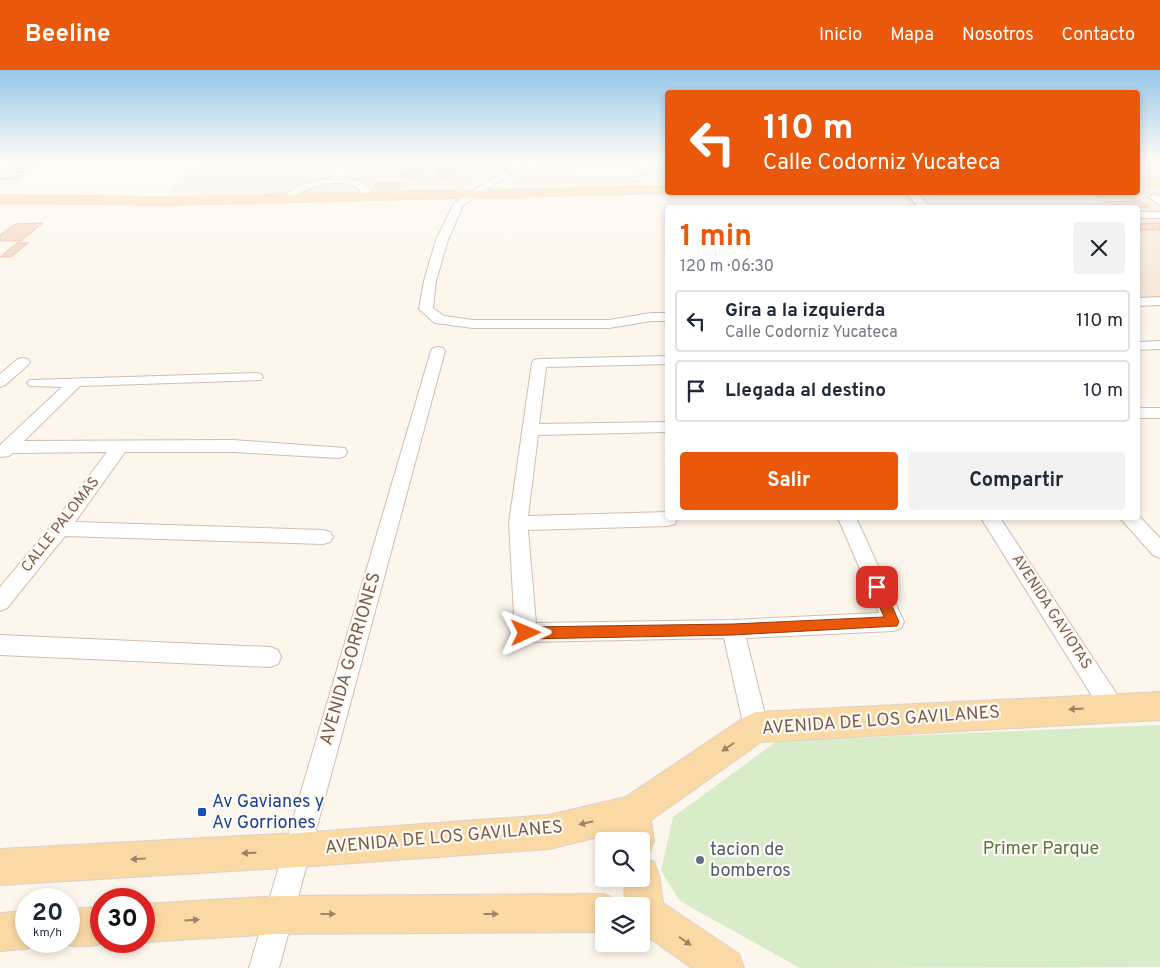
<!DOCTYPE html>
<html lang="es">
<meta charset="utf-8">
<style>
body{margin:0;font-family:Overpass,sans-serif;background:#f2f2f3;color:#1f2937;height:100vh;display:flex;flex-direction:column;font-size:19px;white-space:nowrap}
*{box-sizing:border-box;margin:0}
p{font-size:16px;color:#747a83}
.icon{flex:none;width:28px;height:28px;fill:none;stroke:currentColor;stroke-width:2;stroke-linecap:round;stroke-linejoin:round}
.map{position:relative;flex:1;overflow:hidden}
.drawer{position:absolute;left:665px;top:135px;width:475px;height:315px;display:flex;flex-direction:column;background:#fff;border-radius:5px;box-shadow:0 2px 8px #0003}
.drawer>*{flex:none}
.hud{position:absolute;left:665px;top:20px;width:475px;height:105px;border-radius:5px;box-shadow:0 2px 8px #0003;background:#ea580c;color:#fff;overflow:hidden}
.fabs{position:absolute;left:595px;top:762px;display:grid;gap:10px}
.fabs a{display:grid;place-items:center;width:55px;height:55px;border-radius:5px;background:#fff;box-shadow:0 2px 8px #0003;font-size:25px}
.speed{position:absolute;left:15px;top:818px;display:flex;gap:10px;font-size:25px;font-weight:700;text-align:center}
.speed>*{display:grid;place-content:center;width:65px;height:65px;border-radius:50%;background:#fff;box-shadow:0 2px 8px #0003;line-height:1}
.speed small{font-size:12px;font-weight:400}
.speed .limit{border:8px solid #d22;background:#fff;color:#111}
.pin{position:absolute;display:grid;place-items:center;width:42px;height:42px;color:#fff;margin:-21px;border-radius:10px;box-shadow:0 2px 8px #0006}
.me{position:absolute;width:55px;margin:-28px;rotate:89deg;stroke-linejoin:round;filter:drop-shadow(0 0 4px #0008)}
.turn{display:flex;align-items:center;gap:18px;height:105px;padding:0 15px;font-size:22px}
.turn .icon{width:65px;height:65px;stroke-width:2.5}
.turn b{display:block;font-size:35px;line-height:42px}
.round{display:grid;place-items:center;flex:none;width:52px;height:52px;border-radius:5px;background:#f2f2f3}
.headline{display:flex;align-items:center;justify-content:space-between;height:85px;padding:0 15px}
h1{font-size:30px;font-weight:700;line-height:38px;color:#ea580c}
.primary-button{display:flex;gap:10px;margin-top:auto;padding:10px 15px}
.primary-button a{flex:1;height:58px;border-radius:5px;background:#ea580c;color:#fff;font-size:20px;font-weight:700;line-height:58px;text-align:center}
.primary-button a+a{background:#f2f2f3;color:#1f2937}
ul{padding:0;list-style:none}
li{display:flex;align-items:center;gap:15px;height:62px;margin:0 10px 8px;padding:0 5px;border:2px solid #e0e1e3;border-radius:5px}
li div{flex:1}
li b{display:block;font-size:19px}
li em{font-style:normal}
header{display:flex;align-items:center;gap:30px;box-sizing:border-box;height:70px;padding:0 25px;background:#ea580c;color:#fff}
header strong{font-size:24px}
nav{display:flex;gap:28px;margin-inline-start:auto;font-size:18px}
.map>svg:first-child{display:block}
.residential{fill:#f5e8da}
.green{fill:#d8ecc9}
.building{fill:#f3d5c3;stroke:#e6bba3}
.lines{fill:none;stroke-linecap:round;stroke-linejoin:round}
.minor-casing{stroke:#d1beb0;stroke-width:2}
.major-casing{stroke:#dad1cd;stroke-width:2}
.minor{fill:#fff;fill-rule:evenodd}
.major{fill:#fbd9a5;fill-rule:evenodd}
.oneway{fill:#a18267}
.route{fill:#ea580c;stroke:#983908}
.transit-dot{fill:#1a4fb4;stroke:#fffaf3;stroke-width:2}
.service-dot{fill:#5c6f8a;stroke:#fffaf3;stroke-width:2}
.labels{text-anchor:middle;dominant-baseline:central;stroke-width:4.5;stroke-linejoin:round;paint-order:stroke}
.street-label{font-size:15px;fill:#7a5c4d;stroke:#fffaf3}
.near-street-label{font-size:18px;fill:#7a5c4d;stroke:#fffaf3}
.near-transit-label{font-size:18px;fill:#164399;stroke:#fffaf3;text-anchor:start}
.near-park-label{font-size:18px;fill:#537a41;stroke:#fffaf3}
.near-service-label{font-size:18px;fill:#4e5e75;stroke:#fffaf3;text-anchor:start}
</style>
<header>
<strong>Beeline</strong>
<nav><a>Inicio</a><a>Mapa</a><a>Nosotros</a><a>Contacto</a></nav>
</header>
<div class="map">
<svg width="1160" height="898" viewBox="0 0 1160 898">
<rect width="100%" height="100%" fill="#fdf6ec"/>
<g class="residential">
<path d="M201 91H509L455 124 167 125Z"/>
<path d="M540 91H667V112L506 116Z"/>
<path d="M1138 91H1160V228H1138V138L914 137 900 123 1138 122Z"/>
</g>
<path class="green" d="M1160 655V897L800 898 680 831 661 801 673 747 777 671Z"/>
<g class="building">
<path d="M604 91 605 95 554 97 553 92Z"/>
<path d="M24 92H40L34 96 17 97Z"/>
<path d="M32 97 26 102 9 103 15 98Z"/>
<path d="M439 97H459L458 101H452L450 109H436Z"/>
<path d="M423 98 420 107 400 108 404 99Z"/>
<path d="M24 105 16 109 0 110 6 106Z"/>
<path d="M376 113H402L399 119 372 120Z"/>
<path d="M1127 122 1135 128H1100L1091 123Z"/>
<path d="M1140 131 1149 137 1113 138 1104 132Z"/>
<path d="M43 153 21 171H0V165L15 154Z"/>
<path d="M1160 153V160H1138V154Z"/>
<path d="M17 173H28L11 187H0Z"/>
</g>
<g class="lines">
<g class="minor-casing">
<g id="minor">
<path d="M5 91H16L0 101V94Z"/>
<path d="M342 91H351L342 107 361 111 370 119 369 127H361L360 120C343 107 319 114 302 122 295 126 291 131 283 129L282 127 300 115 333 107Z"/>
<path d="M519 91H530L463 135 448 170 436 211 433 238 444 246 473 250H609L651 243H668V251H651L609 258H473L435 253 419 239 424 211 436 170 454 133Z"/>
<path d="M642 91H650L653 100C640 111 588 106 570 106L565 103 570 100H639L643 99Z"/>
<path d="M1138 91H1144L1153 97 1148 100 1138 95Z"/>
<path d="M906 122H917L930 138H919Z"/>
<path d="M1154 124 1160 127V135L1149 127Z"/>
<rect x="1138" y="142" width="22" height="6"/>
<path d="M1160 227V235L1138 236V228Z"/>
<path d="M1160 271V279L1138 280V272Z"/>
<path d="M438 277 443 278 445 281 279 898H249L431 281 433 278Z"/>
<path d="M668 286V294L546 297 539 354 668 352V362L538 365 528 446 668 442V448L677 449 675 454 668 456 528 460 536 553 733 550 879 543 838 448H856L904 552 901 558 893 561 746 568 768 657 765 665 756 669 747 665 744 657 724 568 526 572 518 570 515 563 509 453 532 293 534 290 539 289Z"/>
<path d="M23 288 28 289 30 292 28 295 5 315 0 317V304L18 289Z"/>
<path d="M256 303 261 304 263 307 261 310 80 316 24 371 233 370 345 378 347 382 345 386 339 388 233 382H125L75 452 323 460 330 462 333 467 330 472 323 474 65 466 7 538 0 541V517L53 454 107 382 13 383 9 386 0 387V375L62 317 30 316 27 313 30 310Z"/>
<rect x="1138" y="338" width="22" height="10"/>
<path d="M1138 445 1160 468V488L1153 485 1120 448H1138Z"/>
<path d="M981 448H1000L1120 629 1124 637 1120 645 1112 648 1104 645Z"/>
<path d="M0 565 270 577 278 580 281 587 278 594 270 597 0 585Z"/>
</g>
</g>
<g class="major-casing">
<g id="major">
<path d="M1160 107V115L1138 116V108Z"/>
<path d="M668 116V122L672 123 170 135 0 133V125L170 127Z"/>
<path d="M1160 622V650L761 672 651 750 654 771 649 783 641 787V771H620L619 762 549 779 298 797 0 815V779L298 763 549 745 626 727 745 647 756 642Z"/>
<path d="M641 787 654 792 659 805 663 833 739 884 744 898H692L641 862V836H625L624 809H641Z"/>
<path d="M604 824 617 830 620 836H604V862L279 864 144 872 143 871 144 834 279 826Z"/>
<path d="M101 837V871H109C93 878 72 878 56 871H69V839Z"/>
<path d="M26 841V871H40L39 873 26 879 0 881V843Z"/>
</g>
</g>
<use href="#minor" class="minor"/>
<use href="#major" class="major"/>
</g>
<defs><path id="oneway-solid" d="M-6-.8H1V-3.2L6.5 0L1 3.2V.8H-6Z" transform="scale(1.25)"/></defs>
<g class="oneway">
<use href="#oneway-solid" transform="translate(1076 639) rotate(177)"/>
<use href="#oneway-solid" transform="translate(728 677) rotate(145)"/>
<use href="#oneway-solid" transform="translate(586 753) rotate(167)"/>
<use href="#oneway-solid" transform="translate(249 783) rotate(177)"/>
<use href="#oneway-solid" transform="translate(138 789) rotate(177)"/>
<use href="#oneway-solid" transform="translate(328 844)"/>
<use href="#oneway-solid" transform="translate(491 844)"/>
<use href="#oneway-solid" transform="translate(192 850) rotate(-4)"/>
<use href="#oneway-solid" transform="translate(685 871) rotate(35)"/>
</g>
<linearGradient id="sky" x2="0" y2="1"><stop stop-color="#97c7e8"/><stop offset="0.42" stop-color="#fefbf6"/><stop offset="1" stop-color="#fefbf6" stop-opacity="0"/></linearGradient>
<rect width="1160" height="216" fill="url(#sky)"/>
<path class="route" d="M877 512 882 513 884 517 899 552 897 556 733 565 526 569 521 567 519 563 521 559 526 557 733 554 884 547 871 517 873 513Z"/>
<rect class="transit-dot" x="197" y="737" width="10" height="10" rx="2.5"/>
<circle class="service-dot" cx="700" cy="790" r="5"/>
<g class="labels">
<g class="street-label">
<text transform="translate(61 455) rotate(-52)">CALLE PALOMAS</text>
<text transform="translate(1051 542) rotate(57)">AVENIDA GAVIOTAS</text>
</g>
<g class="near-street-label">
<text transform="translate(351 589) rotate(-74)">AVENIDA GORRIONES</text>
<text transform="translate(881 651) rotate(-4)">AVENIDA DE LOS GAVILANES</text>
<text transform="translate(444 768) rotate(-5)">AVENIDA DE LOS GAVILANES</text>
</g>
<g class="near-transit-label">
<text x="212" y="732">Av Gavianes y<tspan x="212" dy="21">Av Gorriones</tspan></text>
</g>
<g class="near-park-label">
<text x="1041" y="779">Primer Parque</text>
</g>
<g class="near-service-label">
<text x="710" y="780">tacion de<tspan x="710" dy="21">bomberos</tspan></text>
</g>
</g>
</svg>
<div class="fabs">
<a><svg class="icon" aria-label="search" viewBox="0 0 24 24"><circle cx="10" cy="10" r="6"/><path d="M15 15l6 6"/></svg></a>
<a><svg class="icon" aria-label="layers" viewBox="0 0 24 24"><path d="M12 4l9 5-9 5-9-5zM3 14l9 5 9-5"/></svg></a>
</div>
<div class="speed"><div>20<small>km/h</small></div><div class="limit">30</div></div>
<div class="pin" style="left:877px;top:517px;background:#d93025"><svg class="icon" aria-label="arrive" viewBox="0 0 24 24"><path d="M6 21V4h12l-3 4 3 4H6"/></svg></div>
<svg class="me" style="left:526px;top:563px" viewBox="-20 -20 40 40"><path d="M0-17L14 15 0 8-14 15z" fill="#ea580c" stroke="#fff" stroke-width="4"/></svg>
<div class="hud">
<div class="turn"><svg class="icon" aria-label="left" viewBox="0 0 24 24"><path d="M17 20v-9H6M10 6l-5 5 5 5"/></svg><div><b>110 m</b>Calle Codorniz Yucateca</div></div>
</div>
<section class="drawer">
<div class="headline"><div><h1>1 min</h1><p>120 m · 06:30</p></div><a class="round"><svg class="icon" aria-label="close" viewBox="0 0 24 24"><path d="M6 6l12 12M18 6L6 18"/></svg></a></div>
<ul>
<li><svg class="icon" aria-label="left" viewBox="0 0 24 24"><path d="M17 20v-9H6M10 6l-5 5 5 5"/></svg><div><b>Gira a la izquierda</b><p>Calle Codorniz Yucateca</p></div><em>110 m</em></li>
<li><svg class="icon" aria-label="arrive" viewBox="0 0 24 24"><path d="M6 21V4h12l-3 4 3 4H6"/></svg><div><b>Llegada al destino</b></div><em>10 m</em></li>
</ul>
<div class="primary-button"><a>Salir</a><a>Compartir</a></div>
</section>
</div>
